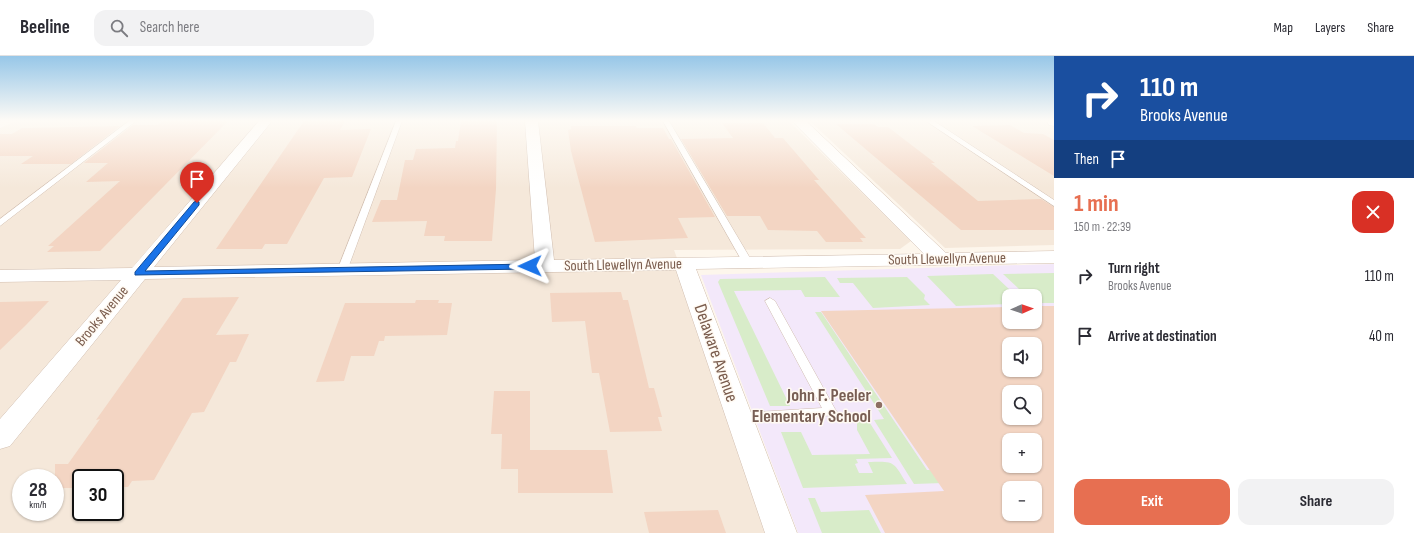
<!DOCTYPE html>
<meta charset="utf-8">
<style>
body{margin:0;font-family:"Sofia Sans Condensed",sans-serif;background:#f2f2f3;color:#2b2b33;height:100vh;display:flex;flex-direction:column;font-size:15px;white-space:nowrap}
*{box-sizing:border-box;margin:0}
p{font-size:13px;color:#7c7c81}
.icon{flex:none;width:22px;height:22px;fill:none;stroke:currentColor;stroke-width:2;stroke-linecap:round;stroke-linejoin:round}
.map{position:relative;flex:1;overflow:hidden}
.details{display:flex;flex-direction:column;background:#fff;width:360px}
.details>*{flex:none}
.top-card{background:#1a4fa0;color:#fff;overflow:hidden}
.needle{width:26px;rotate:88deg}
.buttons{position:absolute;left:1002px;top:233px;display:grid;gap:8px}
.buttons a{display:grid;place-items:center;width:40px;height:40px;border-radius:8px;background:#fff;box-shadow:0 1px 3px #0004;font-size:20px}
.speed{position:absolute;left:12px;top:413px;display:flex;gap:8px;font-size:20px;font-weight:700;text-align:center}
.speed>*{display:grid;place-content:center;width:52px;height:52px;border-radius:50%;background:#fff;box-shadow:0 1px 3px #0004;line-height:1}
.speed small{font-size:10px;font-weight:400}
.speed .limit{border:2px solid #111;border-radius:6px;background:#fff;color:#111}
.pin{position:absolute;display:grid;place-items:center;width:34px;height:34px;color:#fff;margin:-41px -17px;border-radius:50% 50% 50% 0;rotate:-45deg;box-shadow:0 0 4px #0007}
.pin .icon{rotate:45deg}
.me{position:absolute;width:44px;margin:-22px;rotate:269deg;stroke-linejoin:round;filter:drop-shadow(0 0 3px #0008)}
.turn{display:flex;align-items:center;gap:14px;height:84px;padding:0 20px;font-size:18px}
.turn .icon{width:52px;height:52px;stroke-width:2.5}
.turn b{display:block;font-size:28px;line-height:34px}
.then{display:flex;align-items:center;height:38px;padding:0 20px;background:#0003;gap:8px;font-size:15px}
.round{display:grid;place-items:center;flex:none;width:42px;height:42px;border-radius:12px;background:#f2f2f3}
.head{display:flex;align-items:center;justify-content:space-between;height:68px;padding:0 20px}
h1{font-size:24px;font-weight:700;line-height:30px;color:#e76f51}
.button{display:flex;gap:8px;margin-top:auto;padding:8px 20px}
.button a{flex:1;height:46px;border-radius:12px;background:#e76f51;color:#fff;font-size:16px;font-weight:700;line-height:46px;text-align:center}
.button a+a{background:#f2f2f3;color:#2b2b33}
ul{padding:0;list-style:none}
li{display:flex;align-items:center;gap:12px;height:60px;padding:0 20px}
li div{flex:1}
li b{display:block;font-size:15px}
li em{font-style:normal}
header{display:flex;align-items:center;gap:24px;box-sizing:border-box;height:56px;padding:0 20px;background:#fff;border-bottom:1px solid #e1e1e2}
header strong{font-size:19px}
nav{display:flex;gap:22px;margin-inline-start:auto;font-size:14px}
.search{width:280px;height:36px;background:#f2f2f3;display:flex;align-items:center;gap:10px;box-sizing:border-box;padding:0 14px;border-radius:12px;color:#7c7c81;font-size:15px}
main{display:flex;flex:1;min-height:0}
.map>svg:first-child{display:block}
.residential{fill:#f5e8da;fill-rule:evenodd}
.education{fill:#f3e8fa;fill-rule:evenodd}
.green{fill:#d8ecc9}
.building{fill:#f3d5c3;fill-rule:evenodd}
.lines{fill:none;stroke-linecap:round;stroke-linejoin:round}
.service-casing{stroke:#d1beb0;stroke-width:1}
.minor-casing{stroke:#d1beb0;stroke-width:1}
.service{fill:#fff;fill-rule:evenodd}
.minor{fill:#fff;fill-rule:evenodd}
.route{fill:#1a73e8;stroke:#114b97}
.education-dot{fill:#8d6e63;stroke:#fffaf3;stroke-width:1.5}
.labels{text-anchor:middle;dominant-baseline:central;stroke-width:3;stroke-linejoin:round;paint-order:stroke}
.street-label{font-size:15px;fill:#7a5c4d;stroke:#fffaf3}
.near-street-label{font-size:18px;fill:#7a5c4d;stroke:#fffaf3}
.near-education-label{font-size:18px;font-weight:bold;fill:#785e54;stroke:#fffaf3;text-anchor:end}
</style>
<header>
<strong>Beeline</strong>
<div class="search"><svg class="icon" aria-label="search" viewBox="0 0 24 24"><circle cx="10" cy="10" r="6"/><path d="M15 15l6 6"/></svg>Search here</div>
<nav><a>Map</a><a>Layers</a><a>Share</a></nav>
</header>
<main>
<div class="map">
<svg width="1054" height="477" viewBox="0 0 1054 477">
<rect width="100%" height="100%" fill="#fdf6ec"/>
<g class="residential">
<path d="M16 65H789L911 185 900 193 674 194 778 477H0V72ZM21 422H55V456H21ZM81 422H115V456H81Z"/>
<path d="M810 65H1054V189L945 192Z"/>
</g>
<path class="education" d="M1054 208V477H798L701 219ZM1009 240H1035V266H1009ZM1009 288H1035V314H1009ZM1009 336H1035V362H1009ZM1009 384H1035V410H1009ZM1009 432H1035V458H1009Z"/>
<g class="green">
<path d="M1054 217V247H1040L1035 243V240L1019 233 1003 218Z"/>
<path d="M993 218 1010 234 1013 240H1009V248L956 250 927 220Z"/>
<path d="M825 221 840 241H805L801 234 734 235 790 350H770L718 226 720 223Z"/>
<path d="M907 221 925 239 924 243 930 249 873 252 853 227H840L837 222Z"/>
<path d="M815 256H821L927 414H964L972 426 914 428 874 364 884 363Z"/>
<path d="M857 364H868L892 402 856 403 858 407 855 408 859 417H873L868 406C895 405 893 405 907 428L803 432 781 376H801L812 399 870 398 857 374Z"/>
<path d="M808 442H815L821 456 869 454 881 477H822Z"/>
</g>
<g class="building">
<path d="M162 65H228L100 195 47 196 54 190H48L120 125 86 126 108 107H84L133 69H158Z"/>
<path d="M304 65H345L340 74 371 73 352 121 324 122 287 188H265L262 193H216Z"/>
<path d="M461 65H497L496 133 492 185H444L445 180H424L427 165 372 166 381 144H397L405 104H413L416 93 455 92 456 85H458Z"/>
<path d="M722 67H763L775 82H783L819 124H814L866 182H860L863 186H826L817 175 768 174 760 160H727L681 83 733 82Z"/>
<path d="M836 68H874L878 71H888L935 107H931L978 145 1041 143 1054 151V174H961Z"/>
<path d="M1010 69 1024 77 1043 78 1054 84V120L972 70Z"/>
<path d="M120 70 71 108H21L33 100H0V78H12L22 72Z"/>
<path d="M571 70H636L637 72H663L669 83H671L715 161 678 162 688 182 595 186 571 95 568 74 571 73Z"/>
<path d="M621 236 623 244H628L649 332H654L662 361H658L662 375 610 376 599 317H592L585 265 552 266 550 237Z"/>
<path d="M239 241 216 279 249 278 236 306H230L204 356 192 357 154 424 132 425 128 431H115V422H81V432H55V408H68L100 363 96 364 183 242Z"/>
<path d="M416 244H439L438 247H452L447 279 385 280 384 285H379L374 300H351L344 325 316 326 345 247H415Z"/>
<path d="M49 245 25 270 0 294V246Z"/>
<path d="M1035 250H1054V477H885L865 439 944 435 821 255 1009 251V266H1035ZM1009 288H1035V314H1009ZM1009 336H1035V362H1009ZM1009 384H1035V410H1009ZM1009 432H1035V458H1009Z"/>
<path d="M494 335H530V394H607L613 437H518V413H501L502 378H491Z"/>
<path d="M718 454 726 477H649L644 456Z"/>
</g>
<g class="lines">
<g class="service-casing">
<g id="service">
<path d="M129 65H136L0 170V163Z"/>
<path d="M396 65H402L347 215 345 217H339L337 215Z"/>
<path d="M663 65H669L753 207 751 209H745L743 207Z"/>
<path d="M926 65H934L1054 144V150Z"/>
<path d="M770 242 775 245 835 353 837 356 835 359 741 367 737 366 735 362 737 358 741 357 822 352 765 245Z"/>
</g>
</g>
<g class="minor-casing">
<g id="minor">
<path d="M259 65H272L154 211 535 204 525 65H538L554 204 924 198 792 65H806L946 197 1054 195V207L696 213 797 477H765L676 214 145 223 10 390 0 393V363L121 224 0 226V214L132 212Z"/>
<path d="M1047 65H1054V70L1049 69Z"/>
</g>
</g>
<use href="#service" class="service"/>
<use href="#minor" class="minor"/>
</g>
<linearGradient id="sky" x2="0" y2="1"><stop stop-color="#97c7e8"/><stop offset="0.49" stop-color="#fefbf6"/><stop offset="1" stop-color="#fefbf6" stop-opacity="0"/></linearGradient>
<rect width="1054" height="132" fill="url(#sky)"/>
<path class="route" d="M197 145 199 146V149L145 215 530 208 534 210 530 213 135 219V216L194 146Z"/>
<circle class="education-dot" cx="879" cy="349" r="4"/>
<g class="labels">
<g class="street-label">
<text transform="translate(947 203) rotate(-1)">South Llewellyn Avenue</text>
<text transform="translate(623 209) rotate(-1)">South Llewellyn Avenue</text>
<text transform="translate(102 260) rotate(-50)">Brooks Avenue</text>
</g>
<g class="near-street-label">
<text transform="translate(716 297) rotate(71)">Delaware Avenue</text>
</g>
<g class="near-education-label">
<text x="871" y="339">John F. Peeler<tspan x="871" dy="21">Elementary School</tspan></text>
</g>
</g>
</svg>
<div class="buttons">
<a><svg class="needle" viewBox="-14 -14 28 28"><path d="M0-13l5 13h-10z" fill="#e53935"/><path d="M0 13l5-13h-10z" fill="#7c7c81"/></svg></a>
<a><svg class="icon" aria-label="sound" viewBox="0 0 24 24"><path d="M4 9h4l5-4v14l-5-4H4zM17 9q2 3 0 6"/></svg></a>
<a><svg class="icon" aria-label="search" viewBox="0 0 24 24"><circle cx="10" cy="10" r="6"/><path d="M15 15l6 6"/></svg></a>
<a>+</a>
<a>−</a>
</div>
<div class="speed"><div>28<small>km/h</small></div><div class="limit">30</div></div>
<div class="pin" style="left:197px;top:147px;background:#d93025"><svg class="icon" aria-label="arrive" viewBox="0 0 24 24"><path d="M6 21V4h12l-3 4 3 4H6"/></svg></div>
<svg class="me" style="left:530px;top:210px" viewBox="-20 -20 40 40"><path d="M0-17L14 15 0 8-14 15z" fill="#1a73e8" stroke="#fff" stroke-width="4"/></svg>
</div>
<section class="details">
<div class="top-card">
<div class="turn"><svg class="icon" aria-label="right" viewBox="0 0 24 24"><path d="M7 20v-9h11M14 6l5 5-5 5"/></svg><div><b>110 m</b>Brooks Avenue</div></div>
<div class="then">Then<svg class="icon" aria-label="arrive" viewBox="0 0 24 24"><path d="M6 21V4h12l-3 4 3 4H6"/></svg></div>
</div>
<div class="head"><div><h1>1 min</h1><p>150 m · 22:39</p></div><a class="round" style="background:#d93025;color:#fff"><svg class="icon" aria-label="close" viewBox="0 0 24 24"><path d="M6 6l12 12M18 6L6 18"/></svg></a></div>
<ul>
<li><svg class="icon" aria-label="right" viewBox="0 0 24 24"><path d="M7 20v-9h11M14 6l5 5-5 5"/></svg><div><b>Turn right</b><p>Brooks Avenue</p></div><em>110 m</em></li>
<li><svg class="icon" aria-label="arrive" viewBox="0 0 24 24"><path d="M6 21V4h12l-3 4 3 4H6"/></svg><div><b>Arrive at destination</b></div><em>40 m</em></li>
</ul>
<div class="button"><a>Exit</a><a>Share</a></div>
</section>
</main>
